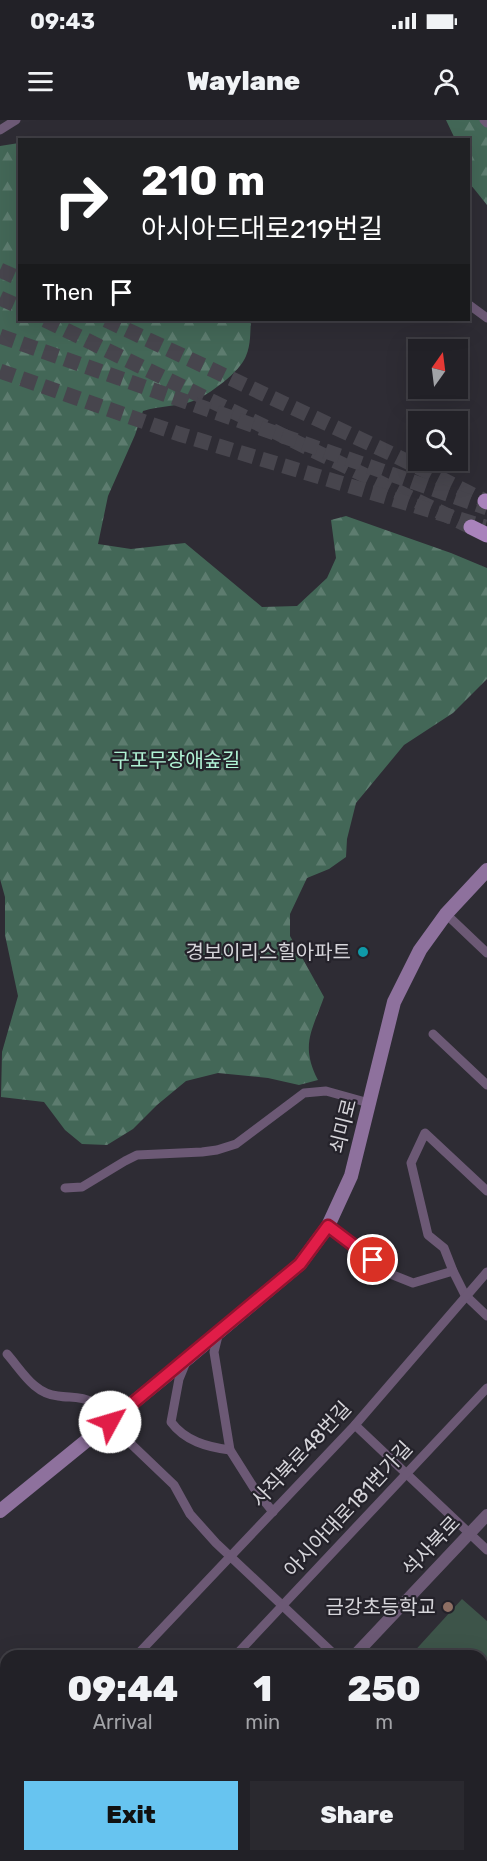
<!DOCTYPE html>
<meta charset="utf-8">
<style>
body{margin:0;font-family:Rubik,"Noto Sans KR",sans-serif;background:#2a292f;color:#f1f3f6;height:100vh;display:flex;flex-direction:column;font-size:22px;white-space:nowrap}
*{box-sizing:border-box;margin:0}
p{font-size:20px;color:#a2a3a7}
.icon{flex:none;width:33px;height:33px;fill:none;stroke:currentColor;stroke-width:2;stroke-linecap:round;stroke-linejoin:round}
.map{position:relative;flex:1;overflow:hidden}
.sheet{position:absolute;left:0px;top:1530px;width:488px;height:212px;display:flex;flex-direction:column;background:#222127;border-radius:18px 18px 0 0;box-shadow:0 6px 24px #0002,0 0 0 2px #3f3e44}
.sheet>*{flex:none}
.hud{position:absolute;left:18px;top:18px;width:452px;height:183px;border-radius:0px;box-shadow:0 6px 24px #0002,0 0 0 2px #3f3e44;background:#202124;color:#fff;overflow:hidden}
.needle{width:39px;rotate:14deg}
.buttons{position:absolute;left:408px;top:219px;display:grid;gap:12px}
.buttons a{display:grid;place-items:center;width:60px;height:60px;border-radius:0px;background:#222127;box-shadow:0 6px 24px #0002,0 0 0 2px #3f3e44;font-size:30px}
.pin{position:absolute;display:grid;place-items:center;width:51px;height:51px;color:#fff;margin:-26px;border:3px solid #fff;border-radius:50%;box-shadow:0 2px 6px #0007}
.me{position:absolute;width:66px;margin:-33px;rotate:51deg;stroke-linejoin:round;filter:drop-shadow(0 0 4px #0008)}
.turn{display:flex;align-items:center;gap:21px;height:126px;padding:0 24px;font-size:27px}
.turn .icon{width:78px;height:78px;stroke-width:2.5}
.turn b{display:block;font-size:42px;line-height:51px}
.then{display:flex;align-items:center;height:57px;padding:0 24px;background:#0003;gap:12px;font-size:22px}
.eta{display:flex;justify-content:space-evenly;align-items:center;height:102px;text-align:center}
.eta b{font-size:36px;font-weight:800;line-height:42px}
.action{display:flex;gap:12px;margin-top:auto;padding:12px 24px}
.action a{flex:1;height:69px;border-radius:0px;background:#67c4f0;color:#111;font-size:24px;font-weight:800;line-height:69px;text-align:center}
.action a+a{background:#2a292f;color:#f1f3f6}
.status{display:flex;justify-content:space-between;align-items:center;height:42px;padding:0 30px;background:#222127;direction:ltr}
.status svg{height:16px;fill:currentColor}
header{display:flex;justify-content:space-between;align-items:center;height:78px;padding:0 24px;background:#222127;font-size:27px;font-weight:800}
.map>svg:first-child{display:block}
.green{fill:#3d5449}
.forest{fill:url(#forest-firs)}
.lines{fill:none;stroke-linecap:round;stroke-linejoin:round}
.primary-tunnel{stroke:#47454d;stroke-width:15;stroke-dasharray:15 8;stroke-linecap:butt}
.trunk-tunnel{stroke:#47454d;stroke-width:15;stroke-dasharray:15 8;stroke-linecap:butt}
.minor{stroke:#6c5975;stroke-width:9}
.tertiary{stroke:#6c5975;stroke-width:12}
.secondary{stroke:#8e719d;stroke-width:14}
.primary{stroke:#a983bc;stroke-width:15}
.route-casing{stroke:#92132f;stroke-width:15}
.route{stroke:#e11d48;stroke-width:10}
.culture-dot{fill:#0f9aa8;stroke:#24222a;stroke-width:2}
.education-dot{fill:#8d6e63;stroke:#24222a;stroke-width:2}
.labels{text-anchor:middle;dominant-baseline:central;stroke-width:4.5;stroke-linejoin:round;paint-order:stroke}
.park-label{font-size:20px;fill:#b0f2d4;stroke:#24222a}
.poi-label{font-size:20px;fill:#d6d5da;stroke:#24222a;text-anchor:end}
.street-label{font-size:20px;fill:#d6d5da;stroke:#24222a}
</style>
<div class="status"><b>09:43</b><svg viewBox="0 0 49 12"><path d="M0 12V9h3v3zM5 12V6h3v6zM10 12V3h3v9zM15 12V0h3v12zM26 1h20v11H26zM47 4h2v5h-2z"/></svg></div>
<header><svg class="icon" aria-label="menu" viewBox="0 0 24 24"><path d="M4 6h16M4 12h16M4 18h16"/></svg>Waylane<svg class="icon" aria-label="person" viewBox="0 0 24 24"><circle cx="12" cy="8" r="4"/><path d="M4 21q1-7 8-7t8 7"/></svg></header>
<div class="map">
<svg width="487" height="1741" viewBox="0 0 487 1741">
<defs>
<pattern id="forest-firs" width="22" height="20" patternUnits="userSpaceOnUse" patternTransform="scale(1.5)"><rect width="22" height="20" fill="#436757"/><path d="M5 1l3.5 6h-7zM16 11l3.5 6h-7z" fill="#5d7c6f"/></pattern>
</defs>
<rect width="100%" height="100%" fill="#2e2c34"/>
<path class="green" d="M462 1479 487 1501V1615L482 1610V1536H410Z"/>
<g class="forest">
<path d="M446 0H487V85L471 65 468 55V20L455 19Z"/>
<path d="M19 23 20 200H251C250 212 251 224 246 236 240 252 209 275 193 281 180 286 159 286 143 291L135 315 108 376 98 424 131 429 185 423 262 487 297 486 327 458 336 438 331 400 346 396 451 433 487 448V559L453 593 404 625 356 683 347 719 346 737 329 749 307 758 290 794V816L324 877C312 911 300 925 318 960L299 965 268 958 218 953 186 961 157 985 133 1009 107 1025 82 1024 65 1010 44 982 1 977 2 932 18 876 5 815V777L0 759V26Z"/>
</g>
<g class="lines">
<g class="primary-tunnel">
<path d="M0 150 20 159"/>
<path d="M0 178 20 187"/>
<path d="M45 200 471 407"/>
<path d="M106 200 394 335 485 381"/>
</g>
<g class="trunk-tunnel">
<path d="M0 216 487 388"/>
<path d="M0 251 179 314 485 407"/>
</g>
<g class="minor">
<path d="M484 0 487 3"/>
<path d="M0 10 16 0"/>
<path d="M468 184 487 198"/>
<path d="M446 794 487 833"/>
<path d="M433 914 487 965"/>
<path d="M65 1068 82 1067 125 1041 137 1035 202 1032 217 1030 236 1024 304 973 326 971 369 983"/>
<path d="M487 1071 425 1013 411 1043 428 1115 444 1128 453 1151 465 1175 487 1196"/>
<path d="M328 1106 388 1153 413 1163 453 1151"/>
<path d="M219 1212 214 1232 230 1330 254 1368 273 1392"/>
<path d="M7 1234C22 1251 34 1274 58 1276 70 1278 81 1276 92 1282L129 1322 174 1365 190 1394 216 1423 336 1536"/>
<path d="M186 1242 179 1259 171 1302C185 1321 207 1327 230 1330"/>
<path d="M355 1305 487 1430"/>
<path d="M136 1536 355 1305 487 1152"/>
<path d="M235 1536 487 1268"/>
<path d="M482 1650 487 1644"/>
<path d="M0 1666 6 1677"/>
<path d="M482 1671 487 1676"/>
<path d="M35 1736 37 1741"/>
<path d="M237 1736 243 1741"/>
<path d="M276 1741 281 1736"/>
<path d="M396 1741 401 1736"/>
</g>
<g class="tertiary">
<path d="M354 1536 487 1395"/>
<path d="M129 1741 140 1736"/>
</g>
<path class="secondary" d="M0 1391 188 1238 300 1144 328 1106 351 1056 394 882 420 830 446 794 487 750"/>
<g class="primary">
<path d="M485 381 487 382"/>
<path d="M471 407 487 415"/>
</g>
</g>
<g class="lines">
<g class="route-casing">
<path id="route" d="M110 1302 300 1144 328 1106 373 1140"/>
</g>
<use href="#route" class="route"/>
</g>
<circle class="culture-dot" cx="363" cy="832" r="6"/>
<circle class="education-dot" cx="448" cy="1487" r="6"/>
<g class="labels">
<g class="park-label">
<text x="176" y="640">구포무장애숲길</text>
</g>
<g class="poi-label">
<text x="351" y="832">경보이리스힐아파트</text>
<text x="436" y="1487">금강초등학교</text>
</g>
<g class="street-label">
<text transform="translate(343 1006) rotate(-76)">쇠미로</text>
<text transform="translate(301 1334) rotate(-47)">사직북로48번길</text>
<text transform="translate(348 1389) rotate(-47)">아시아대로181번가길</text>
<text transform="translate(431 1426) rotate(-47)">석사북로</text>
</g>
</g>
</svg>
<div class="buttons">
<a><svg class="needle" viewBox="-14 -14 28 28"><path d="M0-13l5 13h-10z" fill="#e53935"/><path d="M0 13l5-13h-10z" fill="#a2a3a7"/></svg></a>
<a><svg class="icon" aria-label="search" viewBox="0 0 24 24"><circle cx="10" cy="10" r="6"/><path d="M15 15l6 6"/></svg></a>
</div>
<div class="pin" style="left:373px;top:1140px;background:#d93025"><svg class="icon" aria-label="arrive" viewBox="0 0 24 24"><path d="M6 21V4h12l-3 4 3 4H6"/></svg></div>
<svg class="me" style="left:110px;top:1302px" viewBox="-20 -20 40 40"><circle r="19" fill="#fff"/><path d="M0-13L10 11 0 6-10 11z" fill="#e11d48"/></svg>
<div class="hud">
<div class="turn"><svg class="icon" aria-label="right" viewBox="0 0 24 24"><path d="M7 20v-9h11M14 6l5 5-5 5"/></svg><div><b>210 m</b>아시아드대로219번길</div></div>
<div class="then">Then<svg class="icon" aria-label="arrive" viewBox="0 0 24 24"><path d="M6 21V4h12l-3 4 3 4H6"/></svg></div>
</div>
<section class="sheet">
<div class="eta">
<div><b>09:44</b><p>Arrival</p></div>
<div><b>1</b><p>min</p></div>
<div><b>250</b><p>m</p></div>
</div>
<div class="action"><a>Exit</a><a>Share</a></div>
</section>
</div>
